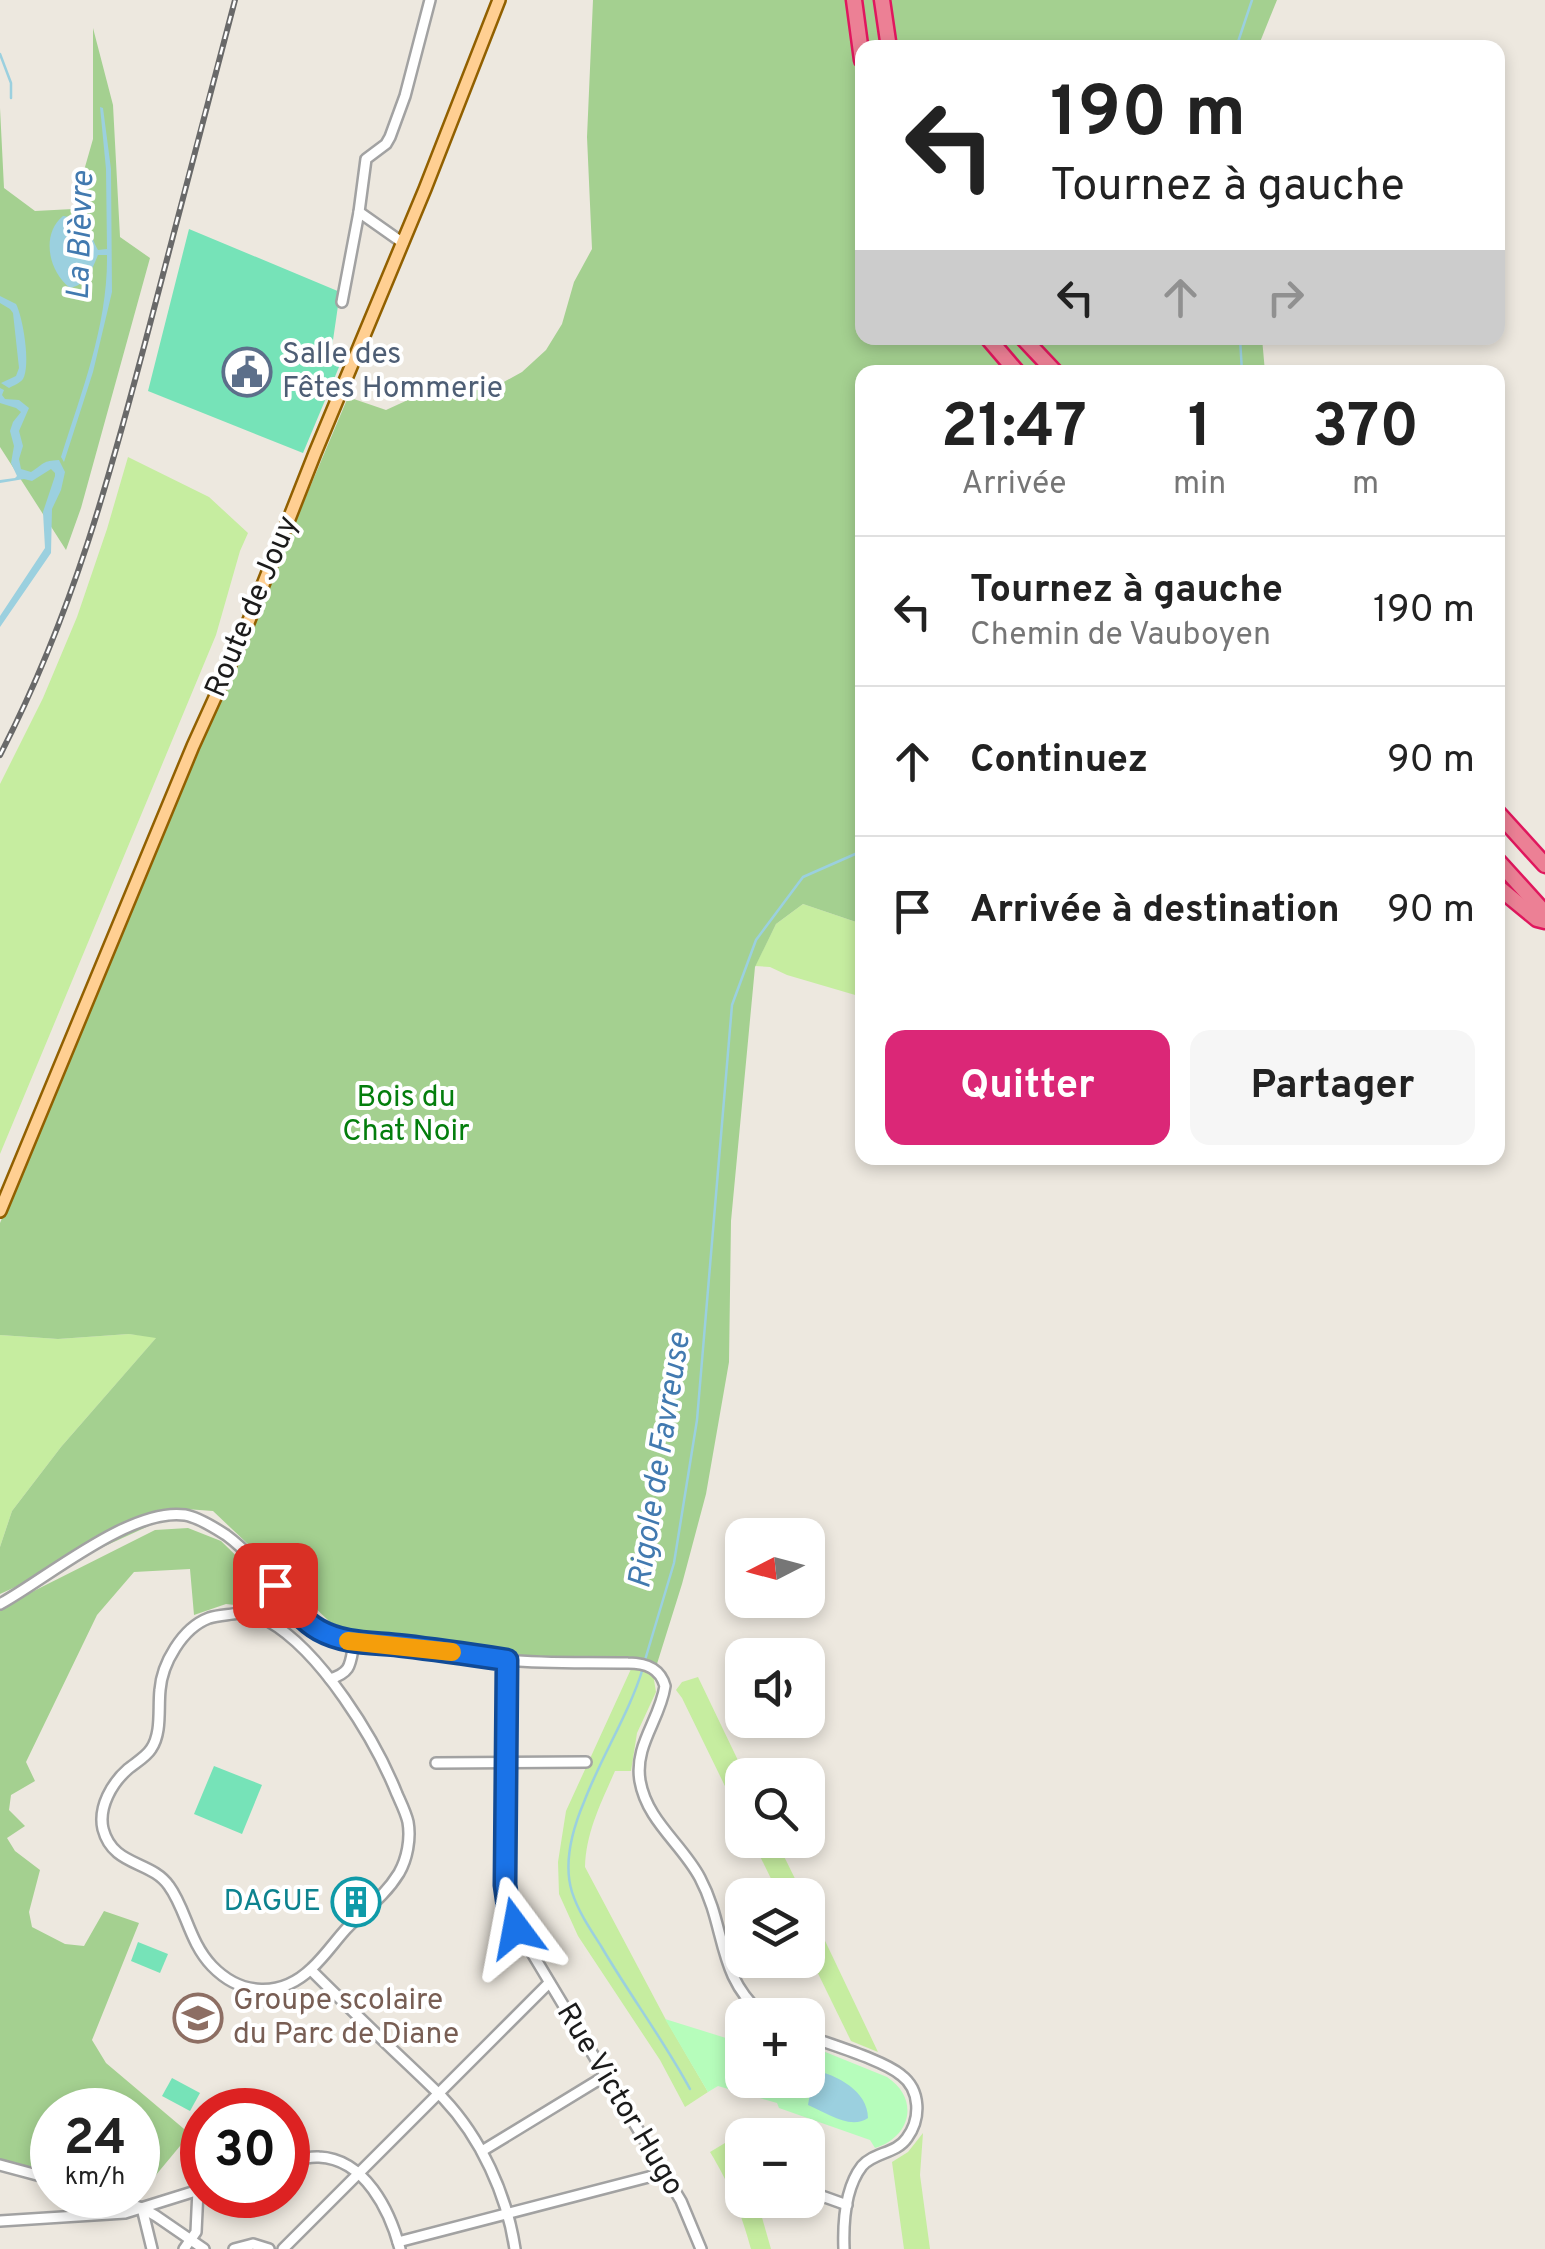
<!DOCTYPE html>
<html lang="fr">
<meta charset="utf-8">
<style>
body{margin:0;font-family:Overpass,sans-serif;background:#f6f6f6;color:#222;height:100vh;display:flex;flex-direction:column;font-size:38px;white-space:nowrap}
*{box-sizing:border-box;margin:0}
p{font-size:32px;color:#767676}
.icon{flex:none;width:55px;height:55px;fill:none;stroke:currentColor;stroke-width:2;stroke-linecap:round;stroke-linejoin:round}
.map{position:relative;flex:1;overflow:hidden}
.panel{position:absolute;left:855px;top:365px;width:650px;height:800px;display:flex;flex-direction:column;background:#fff;border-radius:20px;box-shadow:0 5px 15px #0003}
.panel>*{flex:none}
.banner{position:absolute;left:855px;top:40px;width:650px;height:305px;border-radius:20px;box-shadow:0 5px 15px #0003;background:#fff;color:#222;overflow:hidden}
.needle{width:65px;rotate:264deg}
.fabs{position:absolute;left:725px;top:1518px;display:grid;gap:20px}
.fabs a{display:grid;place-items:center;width:100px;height:100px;border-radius:20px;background:#fff;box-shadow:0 5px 15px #0003;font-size:50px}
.speed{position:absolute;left:30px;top:2088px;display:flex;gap:20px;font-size:50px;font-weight:700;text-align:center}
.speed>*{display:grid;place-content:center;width:130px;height:130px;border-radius:50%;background:#fff;box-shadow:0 5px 15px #0003;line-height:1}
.speed small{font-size:25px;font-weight:400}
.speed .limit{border:15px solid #d22;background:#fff;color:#111}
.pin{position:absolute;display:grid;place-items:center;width:85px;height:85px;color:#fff;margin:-42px;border-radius:20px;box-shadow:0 5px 15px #0006}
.me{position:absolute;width:110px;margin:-55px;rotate:347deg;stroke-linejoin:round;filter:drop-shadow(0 0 8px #0008)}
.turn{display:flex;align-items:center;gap:35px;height:210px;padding:0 30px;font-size:45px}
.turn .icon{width:130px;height:130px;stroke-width:2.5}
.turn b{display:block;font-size:70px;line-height:85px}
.lanes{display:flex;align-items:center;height:95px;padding:0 30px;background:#0003;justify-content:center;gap:50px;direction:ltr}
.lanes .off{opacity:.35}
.eta{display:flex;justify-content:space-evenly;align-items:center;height:170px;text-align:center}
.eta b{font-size:60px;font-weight:700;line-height:70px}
.button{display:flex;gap:20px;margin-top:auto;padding:20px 30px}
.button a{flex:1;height:115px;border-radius:20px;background:#db2777;color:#fff;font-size:40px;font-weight:700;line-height:115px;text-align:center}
.button a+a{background:#f6f6f6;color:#222}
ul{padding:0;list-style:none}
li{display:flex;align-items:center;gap:30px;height:150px;padding:0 30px;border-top:2px solid #e0e0e0}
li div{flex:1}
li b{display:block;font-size:38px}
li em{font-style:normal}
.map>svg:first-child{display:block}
.grass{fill:#c6eda0}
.forest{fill:#a4d090}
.park{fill:#b6fdbb}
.pitch{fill:#76e3b8}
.water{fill:#9bd0df}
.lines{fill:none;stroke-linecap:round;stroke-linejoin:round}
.stream{stroke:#9bd0df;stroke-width:2.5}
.minor-casing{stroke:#a2a2a2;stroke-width:14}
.major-casing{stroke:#916000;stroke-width:16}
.highway-casing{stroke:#e0175e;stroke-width:19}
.minor{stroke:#fff;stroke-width:9}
.major{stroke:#ffcf92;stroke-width:11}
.highway{stroke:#ec8095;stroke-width:14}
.rail-casing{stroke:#696969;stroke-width:6}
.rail{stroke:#fff;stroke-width:2.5;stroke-dasharray:8;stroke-linecap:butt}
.route-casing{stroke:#114b97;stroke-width:25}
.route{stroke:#1a73e8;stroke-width:18}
.slow{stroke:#f59e0b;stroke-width:18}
.labels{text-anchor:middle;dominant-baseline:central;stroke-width:8;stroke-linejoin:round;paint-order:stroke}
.service-label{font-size:30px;fill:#4e5e75;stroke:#fff;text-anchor:start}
.street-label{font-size:30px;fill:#1b1b1b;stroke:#fff}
.park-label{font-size:30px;fill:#047e0d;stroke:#fff}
.culture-label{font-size:30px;fill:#0d838f;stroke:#fff;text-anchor:end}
.education-label{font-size:30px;fill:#785e54;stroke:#fff;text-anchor:start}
.water-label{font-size:32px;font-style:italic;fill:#427ab0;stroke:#fff}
</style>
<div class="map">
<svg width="1545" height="2249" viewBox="0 0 1545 2249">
<rect width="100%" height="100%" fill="#ede8df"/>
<g class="grass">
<path d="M128 457 209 497 248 533 240 551 216 635 0 1154V784L43 698 77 617 107 529Z"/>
<path d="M803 904 862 924V997L787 975 770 967 755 966 776 924Z"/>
<path d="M129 1334 157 1337 61 1447 12 1511 0 1547V1335L58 1339Z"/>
<path d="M638 1667 649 1670 656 1677 654 1680 656 1692 637 1733 631 1771H615C601 1803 586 1832 585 1867L665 2018 708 2092 685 2107 660 2060 578 1936 559 1894 558 1862 566 1811 631 1669Z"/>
<path d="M698 1677 745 1775H742V1821L682 1698 676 1690 682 1682Z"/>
<path d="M752 1840H776L803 1895H779Z"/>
<path d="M808 1905 878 2052 851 2041 808 1953Z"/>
<path d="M923 2133 920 2175 930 2249H904L892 2162 908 2152Z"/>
<path d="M725 2143H727L742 2171V2200H757L771 2249H751C741 2212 730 2185 710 2152Z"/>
</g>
<g class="forest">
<path d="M593 0H1277L1258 47 862 48V338H1262L1265 372H862V924L803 904 776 924 755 967 731 1221 729 1362 706 1494 682 1584 656 1667 527 1661 382 1643 330 1622 213 1511 186 1509 0 1594V1547L12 1511 61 1447 156 1338 129 1334 58 1339 0 1335V1223L348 397 386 410 410 399 493 388 522 372 546 350 562 324 574 282 592 249 587 137Z"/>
<path d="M93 28 113 105 120 237 150 258 81 508 66 550 0 447V108L4 188 35 211 73 209 93 139Z"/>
<path d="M188 1528 221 1541 255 1574 261 1599 253 1607 226 1604 194 1615 190 1569 134 1572 97 1615 26 1762 35 1781 11 1795 9 1810 25 1826 7 1838 15 1851 40 1870 29 1912 32 1927 65 1944 84 1946 104 1911 139 1923 92 2040 106 2063 190 2134 136 2199 121 2195H138V2110H52V2175L0 2159V1608L155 1530Z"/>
</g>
<path class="park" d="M665 2019 742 2043V2080H808V2045L887 2077C920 2099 911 2137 875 2148L870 2140 779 2108 777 2103 718 2086 708 2092Z"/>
<g class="pitch">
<path d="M189 229 340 292 332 347 339 367 303 453 148 391Z"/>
<path d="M214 1766 262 1785 242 1834 194 1814Z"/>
<path d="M138 1942 168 1954 160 1973 131 1961Z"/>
<path d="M172 2078 200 2093 190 2111 162 2096Z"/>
</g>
<g class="water">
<path d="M100 107 103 108 111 169 112 292 93 372 64 462 61 457C82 391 108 324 107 255H98C92 270 86 285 70 288 48 271 41 234 63 216 89 219 87 229 98 250L107 249 106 169Z"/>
<path d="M0 296 16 304C23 317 31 366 23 379 19 384 14 385 9 388L1 383 16 376 19 368 13 313 10 309 0 303Z"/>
<path d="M0 388 4 390 2 395 5 399 19 400 29 408 19 431 23 446 19 459 21 469 31 472C45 463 42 461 59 460L65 472 61 490 52 509 51 553 0 627V616L45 548 43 512 55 476V473L51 469 32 481 24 479 0 483V480L15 478 17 476 11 463 14 446 10 431 13 422 21 412 16 408 0 403Z"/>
<path d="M814 2070C837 2075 868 2091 868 2118 850 2130 827 2113 808 2105Z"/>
</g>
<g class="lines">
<g class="stream">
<path d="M1236 48 1252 0"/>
<path d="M0 54 11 83V98"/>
<path d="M1240 338 1242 372"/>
<path d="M645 1660 674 1563 697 1420 732 1005 756 940 803 877 862 851"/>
<path d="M643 1668C629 1714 601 1757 584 1802 573 1828 563 1863 572 1892 578 1911 590 1929 601 1946 629 1994 663 2039 690 2089"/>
</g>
<g class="minor-casing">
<g id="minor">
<path d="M359 212 403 243"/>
<path d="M342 302 359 212 366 159 386 144 390 137 405 96 430 0"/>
<path d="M0 1604C46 1579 131 1507 185 1515 198 1517 215 1528 226 1535 257 1558 279 1592 305 1619 337 1646 368 1641 407 1646 440 1650 473 1656 506 1660 546 1664 588 1662 628 1663 646 1663 660 1668 665 1686 660 1720 634 1745 640 1781 647 1821 682 1844 700 1878 727 1929 716 1975 763 2015"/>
<path d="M239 1613C249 1614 259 1616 268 1621 321 1651 375 1739 397 1794 401 1803 406 1813 408 1822 411 1839 407 1859 399 1873 385 1896 365 1910 347 1928 335 1941 325 1956 312 1968 281 1998 241 1996 212 1966 189 1942 186 1909 169 1886 151 1860 113 1867 103 1829 98 1807 112 1783 128 1769 135 1763 146 1757 151 1749 162 1733 158 1709 160 1690 162 1664 182 1628 209 1618 218 1615 229 1615 239 1613Z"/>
<path d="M507 1660 505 1885 511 1918 681 2201 701 2249"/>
<path d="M330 1679C352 1672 350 1664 354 1643"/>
<path d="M436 1763 586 1762"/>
<path d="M311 1970C338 1997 366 2024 393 2050 410 2066 427 2082 443 2098 481 2138 507 2195 515 2249"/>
<path d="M808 2036C831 2045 883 2060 901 2075 921 2090 921 2119 907 2138 896 2154 874 2152 862 2166 845 2188 843 2223 844 2249"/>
<path d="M482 2151 605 2076"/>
<path d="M288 2163C298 2160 308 2156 319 2157 365 2159 390 2211 400 2249"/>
<path d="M0 2165 52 2179"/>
<path d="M808 2191 847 2205"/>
<path d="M101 2195 142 2208 156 2216 204 2249"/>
<path d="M142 2208 152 2249"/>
<path d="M0 2221 125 2213 202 2189"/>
<path d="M398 2242 664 2173"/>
<path d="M184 2249 196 2232 198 2190"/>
<path d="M234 2249 253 2244 269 2249"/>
<path d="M283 2249 549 1983"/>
</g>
</g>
<g class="major-casing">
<path id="major" d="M0 1211 193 746 242 638 315 453 425 189 499 0"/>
</g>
<g class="highway-casing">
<g id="highway">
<path d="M854 0 862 60"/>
<path d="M882 0 889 48"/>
<path d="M988 338 1017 372"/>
<path d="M1023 338 1055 372"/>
<path d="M1498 813 1545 865"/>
<path d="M1498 861 1545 913"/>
<path d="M1498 887 1537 919 1545 921"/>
</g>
</g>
<use href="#minor" class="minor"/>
<use href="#major" class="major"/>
<use href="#highway" class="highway"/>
<g class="rail-casing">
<path id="rail" d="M0 755C73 614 110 476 150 324 178 216 206 108 235 0"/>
</g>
<use href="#rail" class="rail"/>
</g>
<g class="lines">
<g class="route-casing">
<path id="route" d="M275 1585C288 1601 301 1620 319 1630 346 1645 375 1642 405 1646 439 1650 473 1655 507 1660L505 1885 508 1906 516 1928"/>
</g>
<use href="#route" class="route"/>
<path class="slow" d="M348 1641 452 1652"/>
</g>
<defs>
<g id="civic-ring" transform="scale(2.5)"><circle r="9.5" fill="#fff" stroke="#5c6f8a" stroke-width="1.5"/><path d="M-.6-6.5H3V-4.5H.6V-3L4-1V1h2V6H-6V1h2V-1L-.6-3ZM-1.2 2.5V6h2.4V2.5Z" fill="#5c6f8a"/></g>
<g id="building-ring" transform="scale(2.5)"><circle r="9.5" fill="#fff" stroke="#0f9aa8" stroke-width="1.5"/><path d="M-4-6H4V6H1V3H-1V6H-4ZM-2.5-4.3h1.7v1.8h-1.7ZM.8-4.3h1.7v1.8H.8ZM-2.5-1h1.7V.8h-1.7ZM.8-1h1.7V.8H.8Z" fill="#0f9aa8"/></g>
<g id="school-ring" transform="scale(2.5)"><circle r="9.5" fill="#fff" stroke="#8d6e63" stroke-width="1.5"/><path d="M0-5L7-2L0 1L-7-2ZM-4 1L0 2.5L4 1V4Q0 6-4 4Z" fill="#8d6e63"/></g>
</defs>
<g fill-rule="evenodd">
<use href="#civic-ring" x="247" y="372"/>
<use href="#building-ring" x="356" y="1902"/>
<use href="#school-ring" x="198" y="2018"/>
</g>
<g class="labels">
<g class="service-label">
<text x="282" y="355">Salle des<tspan x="282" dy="34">Fêtes Hommerie</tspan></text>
</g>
<g class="street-label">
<text transform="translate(253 607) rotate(-67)">Route de Jouy</text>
<text transform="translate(619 2100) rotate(59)">Rue Victor Hugo</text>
</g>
<g class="park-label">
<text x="406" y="1098">Bois du<tspan x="406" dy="34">Chat Noir</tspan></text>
</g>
<g class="culture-label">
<text x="321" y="1902">DAGUE</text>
</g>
<g class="education-label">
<text x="233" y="2001">Groupe scolaire<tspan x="233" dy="34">du Parc de Diane</tspan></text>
</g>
<g class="water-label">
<text transform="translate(82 236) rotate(-88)">La Bièvre</text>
<text transform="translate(661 1461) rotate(-81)">Rigole de Favreuse</text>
</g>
</g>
</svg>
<div class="fabs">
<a><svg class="needle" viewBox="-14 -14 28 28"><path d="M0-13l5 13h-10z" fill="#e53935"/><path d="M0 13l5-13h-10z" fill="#767676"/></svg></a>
<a><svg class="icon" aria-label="sound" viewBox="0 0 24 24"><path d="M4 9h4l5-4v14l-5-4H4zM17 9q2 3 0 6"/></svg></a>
<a><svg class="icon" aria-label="search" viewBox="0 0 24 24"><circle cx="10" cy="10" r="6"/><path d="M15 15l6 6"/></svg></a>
<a><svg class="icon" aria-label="layers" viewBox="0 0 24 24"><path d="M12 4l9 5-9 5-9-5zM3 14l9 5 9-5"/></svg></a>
<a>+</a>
<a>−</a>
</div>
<div class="speed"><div>24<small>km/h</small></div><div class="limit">30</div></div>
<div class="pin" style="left:275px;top:1585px;background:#d93025"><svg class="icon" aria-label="arrive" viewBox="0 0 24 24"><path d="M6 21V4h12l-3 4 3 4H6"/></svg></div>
<svg class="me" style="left:516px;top:1928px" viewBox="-20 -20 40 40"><path d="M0-17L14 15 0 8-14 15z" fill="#1a73e8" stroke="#fff" stroke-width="4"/></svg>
<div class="banner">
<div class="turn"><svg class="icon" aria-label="left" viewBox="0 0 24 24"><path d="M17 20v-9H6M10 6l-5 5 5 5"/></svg><div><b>190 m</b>Tournez à gauche</div></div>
<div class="lanes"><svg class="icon" aria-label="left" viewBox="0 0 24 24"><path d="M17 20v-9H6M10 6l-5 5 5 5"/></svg><svg class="icon off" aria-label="ahead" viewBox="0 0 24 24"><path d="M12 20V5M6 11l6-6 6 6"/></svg><svg class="icon off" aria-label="right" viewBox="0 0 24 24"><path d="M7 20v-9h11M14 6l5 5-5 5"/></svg></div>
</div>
<section class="panel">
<div class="eta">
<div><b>21:47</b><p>Arrivée</p></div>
<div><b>1</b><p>min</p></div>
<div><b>370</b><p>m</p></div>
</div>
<ul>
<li><svg class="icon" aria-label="left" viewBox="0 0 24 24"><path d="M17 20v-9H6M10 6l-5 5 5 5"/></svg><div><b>Tournez à gauche</b><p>Chemin de Vauboyen</p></div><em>190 m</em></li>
<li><svg class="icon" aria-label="ahead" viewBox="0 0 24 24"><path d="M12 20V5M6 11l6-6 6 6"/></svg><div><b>Continuez</b></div><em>90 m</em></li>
<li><svg class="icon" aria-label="arrive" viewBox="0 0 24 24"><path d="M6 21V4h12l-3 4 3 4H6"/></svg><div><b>Arrivée à destination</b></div><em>90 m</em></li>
</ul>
<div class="button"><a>Quitter</a><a>Partager</a></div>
</section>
</div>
